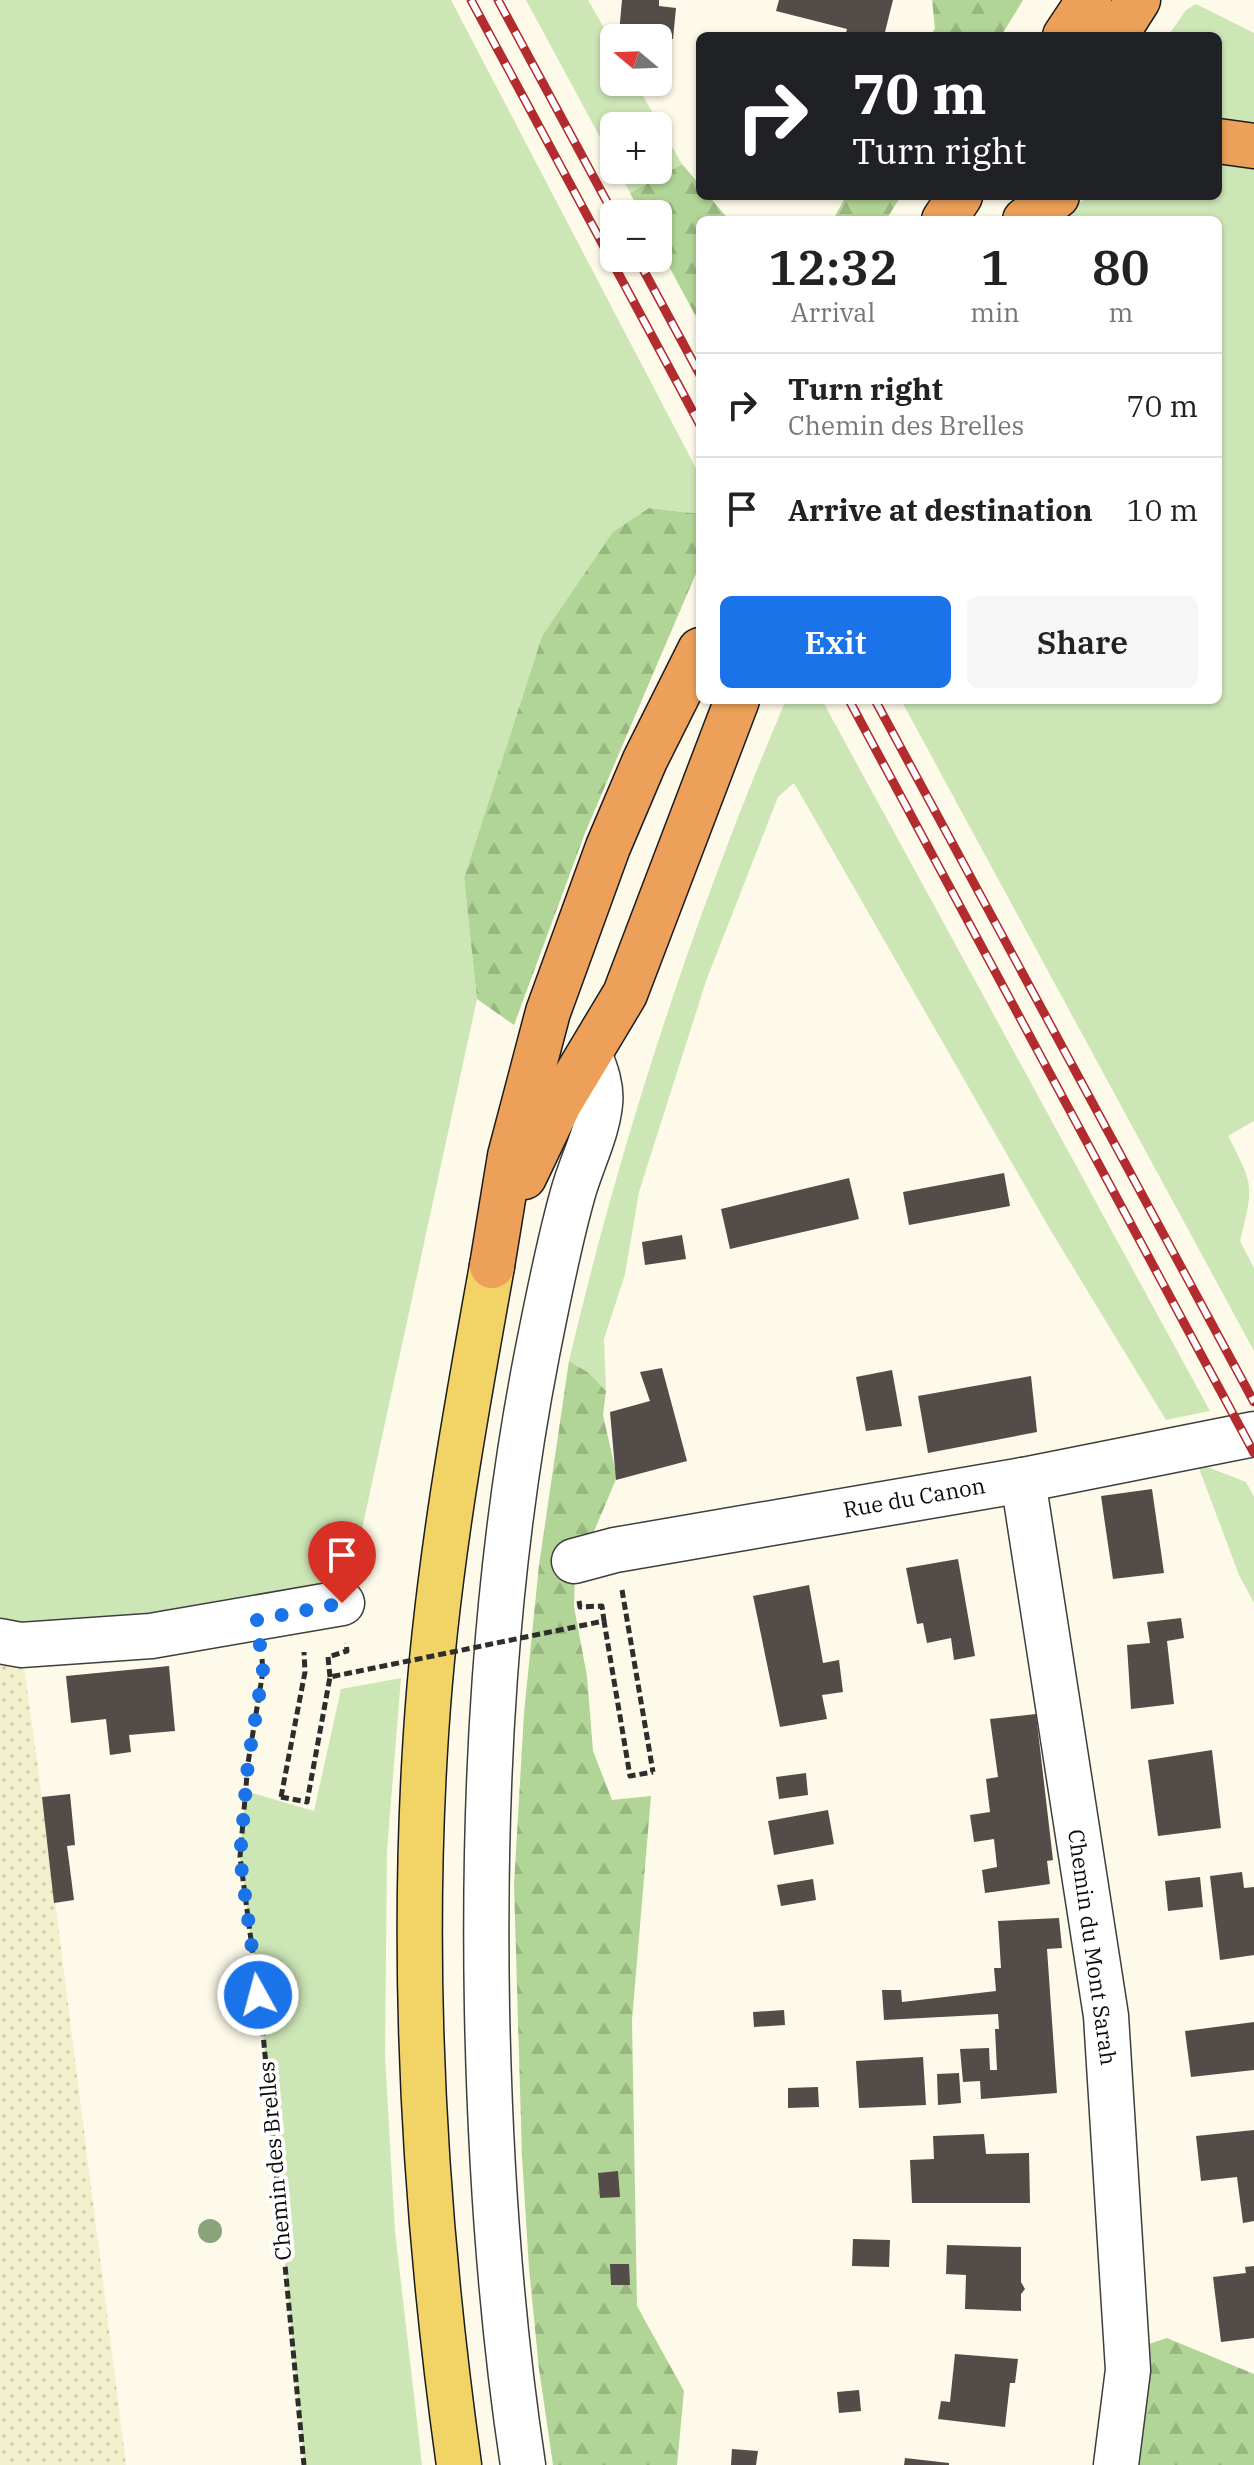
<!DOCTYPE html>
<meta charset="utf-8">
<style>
body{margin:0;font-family:"IBM Plex Serif",serif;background:#f6f6f6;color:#222;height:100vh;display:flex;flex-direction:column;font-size:30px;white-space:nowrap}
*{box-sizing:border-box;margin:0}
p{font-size:26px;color:#767676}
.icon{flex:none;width:44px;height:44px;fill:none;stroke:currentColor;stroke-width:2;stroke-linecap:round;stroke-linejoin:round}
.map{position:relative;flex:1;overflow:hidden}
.side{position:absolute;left:696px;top:216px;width:526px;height:488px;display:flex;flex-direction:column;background:#fff;border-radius:12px;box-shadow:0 2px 6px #0004}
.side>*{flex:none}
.banner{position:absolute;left:696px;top:32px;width:526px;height:168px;border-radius:12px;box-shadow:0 2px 6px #0004;background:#202124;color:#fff;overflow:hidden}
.needle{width:52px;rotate:289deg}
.fabs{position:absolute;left:600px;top:24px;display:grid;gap:16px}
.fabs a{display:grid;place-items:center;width:72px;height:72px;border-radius:12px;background:#fff;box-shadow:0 2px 6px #0004;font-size:40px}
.pin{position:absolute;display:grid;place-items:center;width:68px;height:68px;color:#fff;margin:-82px -34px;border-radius:50% 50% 50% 0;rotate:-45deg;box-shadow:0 0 8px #0007}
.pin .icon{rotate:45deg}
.me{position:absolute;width:88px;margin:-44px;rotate:353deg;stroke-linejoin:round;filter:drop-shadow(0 0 6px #0008)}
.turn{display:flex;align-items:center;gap:28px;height:168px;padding:0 24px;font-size:36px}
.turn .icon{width:104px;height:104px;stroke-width:2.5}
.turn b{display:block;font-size:56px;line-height:68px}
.eta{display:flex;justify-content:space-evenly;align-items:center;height:136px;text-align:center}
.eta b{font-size:48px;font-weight:600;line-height:56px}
.button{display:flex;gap:16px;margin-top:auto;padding:16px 24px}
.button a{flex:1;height:92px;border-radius:12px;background:#1a73e8;color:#fff;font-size:32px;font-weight:600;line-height:92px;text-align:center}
.button a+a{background:#f6f6f6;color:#222}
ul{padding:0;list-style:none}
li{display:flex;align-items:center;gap:24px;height:104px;padding:0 24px;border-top:2px solid #e0e0e0}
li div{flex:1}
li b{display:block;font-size:30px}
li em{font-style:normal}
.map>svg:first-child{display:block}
.farmland{fill:url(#farmland-dots)}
.grass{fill:#cde6b6}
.forest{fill:url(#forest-firs)}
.building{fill:#534c48}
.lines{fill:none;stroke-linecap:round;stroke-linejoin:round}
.minor-casing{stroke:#3e3e3e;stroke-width:47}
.major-casing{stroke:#1c1c1c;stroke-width:47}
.highway-casing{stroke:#1c1c1c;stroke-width:47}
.path{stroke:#2d2d2d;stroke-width:5;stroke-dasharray:8 4;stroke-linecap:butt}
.minor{stroke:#fff;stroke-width:44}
.major{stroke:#f1d366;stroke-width:44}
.highway{stroke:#eca059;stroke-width:44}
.rail-casing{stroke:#b22b2e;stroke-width:9}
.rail{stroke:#fff;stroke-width:6;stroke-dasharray:18;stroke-linecap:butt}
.path-bridge{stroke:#2d2d2d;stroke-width:5;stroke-dasharray:8 4;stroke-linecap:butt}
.tree{fill:#8aa47a}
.route{stroke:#1a73e8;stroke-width:14;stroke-dasharray:0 25.2}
.labels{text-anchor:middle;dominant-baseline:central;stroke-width:8;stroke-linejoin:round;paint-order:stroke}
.street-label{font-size:22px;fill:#0b0b0b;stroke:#fff}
</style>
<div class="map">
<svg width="1254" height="2465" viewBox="0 0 1254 2465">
<defs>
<pattern id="farmland-dots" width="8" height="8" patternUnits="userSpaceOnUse" patternTransform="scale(2)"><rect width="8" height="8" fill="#f2efcc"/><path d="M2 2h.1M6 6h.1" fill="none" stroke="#ceccae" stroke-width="1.8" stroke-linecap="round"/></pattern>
<pattern id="forest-firs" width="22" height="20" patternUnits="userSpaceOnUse" patternTransform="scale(2)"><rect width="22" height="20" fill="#b1d596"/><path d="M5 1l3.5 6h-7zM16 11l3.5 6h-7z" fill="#97b680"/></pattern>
</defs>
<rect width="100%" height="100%" fill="#fefae9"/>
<path class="farmland" d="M21 1645 42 1797 126 2465H0V1653Z"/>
<g class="grass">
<path d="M0 0H451L700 476V514L649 508 614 532 542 636 464 878 477 999 352 1575 151 1636 0 1653Z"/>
<path d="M526 0H588L614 45V82H635L682 164 630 193 618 170H658V126H614V163Z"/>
<path d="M1196 4 1254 33V128L1218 126V36H1168L1186 10Z"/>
<path d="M1218 164 1254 169V1121L1228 1136C1254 1186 1254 1185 1240 1241L1254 1268V1351L901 700H1218V220H1054L1090 196H1218Z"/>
<path d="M786 700H822L1210 1411 1166 1420 1051 1231 794 783 778 797 706 981 639 1192 625 1274 604 1339 606 1391 589 1373 569 1361C622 1135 695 913 786 700Z"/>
<path d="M1197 1463 1246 1482 1254 1497V1603L1239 1575Z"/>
<path d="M401 1678 387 1850 385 2056 395 2231 422 2465H304L262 2023 240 1857 245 1791 314 1811 341 1689Z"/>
</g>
<g class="forest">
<path d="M932 0H1023L1001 36H931L935 28Z"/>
<path d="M682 164 700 185V196H709L729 220H700V324L658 246V214H641L630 193Z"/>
<path d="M846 196H901L886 220H833Z"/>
<path d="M649 508 700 514V564L585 833 514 1025 477 999 464 878 542 636 613 532Z"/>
<path d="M569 1361 589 1373 606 1391 603 1415 617 1477 575 1576 574 1607 587 1676 593 1751 612 1800 651 1796 632 2020 637 2306 684 2391 677 2465H553L539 2369 529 2268 522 2157 514 1885 524 1713 539 1565Z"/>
<path d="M1167 2338 1254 2374V2465H1116L1146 2345Z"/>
</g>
<g class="building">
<path d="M622 0H659V6L676 8 673 39 619 33Z"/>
<path d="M779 0H893L884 36H845L847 29 776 11Z"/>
<path d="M1004 1173 1010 1206 909 1225 903 1192Z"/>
<path d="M849 1178 859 1219 730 1249 721 1209Z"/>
<path d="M682 1235 686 1259 645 1265 642 1242Z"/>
<path d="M662 1368 687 1461 616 1480 610 1412 650 1401 640 1372Z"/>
<path d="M892 1370 902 1426 866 1431 856 1377Z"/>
<path d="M1031 1376 1037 1432 928 1453 918 1396Z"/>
<path d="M1152 1489 1164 1573 1113 1579 1101 1496Z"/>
<path d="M958 1559 975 1656 954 1660 951 1638 927 1643 923 1623 917 1624 906 1568Z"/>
<path d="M809 1585 823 1663 839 1660 843 1692 822 1695 827 1719 780 1727 753 1596Z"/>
<path d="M1181 1618 1184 1638 1167 1641 1174 1704 1131 1709 1127 1645 1150 1643 1147 1622Z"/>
<path d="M169 1666 175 1731 129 1735 131 1752 110 1755 106 1719 71 1723 66 1676Z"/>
<path d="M1036 1714 1053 1860 1047 1861 1050 1884 985 1893 982 1870 997 1867 994 1839 974 1842 970 1815 990 1812 986 1779 998 1777 990 1719Z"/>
<path d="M1212 1750 1221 1828 1158 1836 1148 1760Z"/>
<path d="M806 1773 808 1795 779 1799 776 1777Z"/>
<path d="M70 1794 75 1845 67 1846 74 1900 54 1903 42 1797Z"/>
<path d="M828 1810 834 1844 774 1855 768 1821Z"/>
<path d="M1242 1872 1244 1888 1254 1887V1955L1220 1960 1210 1876Z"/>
<path d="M1200 1877 1203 1907 1168 1911 1165 1881Z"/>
<path d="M813 1879 816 1900 781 1906 777 1885Z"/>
<path d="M1059 1918 1062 1948 1047 1949 1057 2093 981 2099 980 2081 963 2082 960 2049 989 2048 990 2070H997L995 2029H999L998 2014 884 2020 882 1990H901L902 2002 996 1991 994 1968H1001L998 1921Z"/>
<path d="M784 2010 785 2025 754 2027 753 2012Z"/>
<path d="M1254 2022V2070L1191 2077 1185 2031Z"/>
<path d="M923 2057 926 2105 859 2108 856 2061Z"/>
<path d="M959 2073 961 2103 938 2105 937 2074Z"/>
<path d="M818 2087 819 2107 788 2108V2088Z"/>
<path d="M1254 2130V2221L1243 2223 1237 2177 1201 2181 1196 2136Z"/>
<path d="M984 2134 986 2154 1029 2153 1030 2203H912L910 2160 934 2159 933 2136Z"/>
<path d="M618 2171 620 2197 600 2198 598 2173Z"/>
<path d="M853 2239 890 2240 889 2267 852 2266Z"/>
<path d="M947 2245 1021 2247V2282L1025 2289 1021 2294V2311L965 2309 966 2275 946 2274Z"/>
<path d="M610 2264H629L630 2285H611Z"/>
<path d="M1254 2266V2338L1221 2342 1213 2277 1246 2273 1245 2267Z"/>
<path d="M955 2354 1018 2359 1015 2383H1010L1005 2427 938 2419 941 2401 950 2402Z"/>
<path d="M859 2390 861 2411 839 2413 837 2392Z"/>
<path d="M732 2449 758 2451 756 2465H731Z"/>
<path d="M905 2458 949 2463V2465H904Z"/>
</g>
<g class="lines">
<g class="minor-casing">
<g id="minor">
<path d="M1023 1480 1106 2016 1128 2370 1116 2465"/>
<path d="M574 1561 615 1550 1023 1480 1254 1434"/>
<path d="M0 1641 21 1645 151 1636 342 1603"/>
<path d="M523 2465C500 2314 490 2161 487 2009 483 1788 495 1570 537 1354 548 1299 558 1246 573 1193 581 1164 597 1134 600 1104 602 1087 596 1071 590 1056"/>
</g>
</g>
<g class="major-casing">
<path id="major" d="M459 2465C425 2222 410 1979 426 1734 436 1576 464 1421 492 1266"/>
</g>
<g class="highway-casing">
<g id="highway">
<path d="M1065 36 1089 0"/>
<path d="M1115 36 1138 0"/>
<path d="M1218 141 1254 146"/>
<path d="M944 220 960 196"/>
<path d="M1025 220 1057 196"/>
<path d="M524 1177 559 1104 625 994 737 700"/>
<path d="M492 1266 510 1156 548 1012 608 847 645 760 700 650"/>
</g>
</g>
<g class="path">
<path d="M622 1590 653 1772"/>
<path d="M579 1601 580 1607 602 1606 604 1621"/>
<path d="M262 1659 263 1671 248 1763 240 1857 262 2023 304 2465"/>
<path d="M330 1677 328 1657 347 1651 346 1643"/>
<path d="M281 1797 305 1672 304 1652"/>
</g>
<use href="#minor" class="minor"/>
<use href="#major" class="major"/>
<use href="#highway" class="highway"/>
<g class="rail-casing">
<g id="rail">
<path d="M471 0 700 425"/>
<path d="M498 0 614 215"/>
<path d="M637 258 700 375"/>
<path d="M849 700 1254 1453"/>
<path d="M875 700 1254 1402"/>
</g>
</g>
<use href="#rail" class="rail"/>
<path class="path-bridge" d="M281 1797 307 1802 330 1677 604 1621 630 1776 653 1772"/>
</g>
<circle class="tree" cx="210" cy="2231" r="12"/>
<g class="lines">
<path class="route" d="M258 1995 240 1857 248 1763 263 1671 257 1620 342 1603"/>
</g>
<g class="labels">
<g class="street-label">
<text transform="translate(914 1497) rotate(-10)">Rue du Canon</text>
<text transform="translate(1093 1947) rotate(82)">Chemin du Mont Sarah</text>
<text transform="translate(274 2161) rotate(-95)">Chemin des Brelles</text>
</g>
</g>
</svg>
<div class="fabs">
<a><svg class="needle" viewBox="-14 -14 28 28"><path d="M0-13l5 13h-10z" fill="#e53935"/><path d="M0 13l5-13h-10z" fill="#767676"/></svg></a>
<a>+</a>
<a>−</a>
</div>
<div class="pin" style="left:342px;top:1603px;background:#d93025"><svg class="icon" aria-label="arrive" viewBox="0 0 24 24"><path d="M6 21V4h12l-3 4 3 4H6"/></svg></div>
<svg class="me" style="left:258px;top:1995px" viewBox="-20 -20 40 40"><circle r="17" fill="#1a73e8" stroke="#fff" stroke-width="3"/><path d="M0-11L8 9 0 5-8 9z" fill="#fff"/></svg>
<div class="banner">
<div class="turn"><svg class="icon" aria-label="right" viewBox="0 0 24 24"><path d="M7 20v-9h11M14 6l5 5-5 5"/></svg><div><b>70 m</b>Turn right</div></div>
</div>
<section class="side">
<div class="eta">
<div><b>12:32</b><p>Arrival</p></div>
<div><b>1</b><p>min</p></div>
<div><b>80</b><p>m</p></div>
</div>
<ul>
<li><svg class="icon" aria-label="right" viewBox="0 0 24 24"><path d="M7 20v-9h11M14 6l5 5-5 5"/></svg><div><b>Turn right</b><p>Chemin des Brelles</p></div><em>70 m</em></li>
<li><svg class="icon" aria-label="arrive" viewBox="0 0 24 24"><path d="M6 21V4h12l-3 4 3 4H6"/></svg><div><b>Arrive at destination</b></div><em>10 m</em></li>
</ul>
<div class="button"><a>Exit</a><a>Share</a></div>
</section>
</div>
